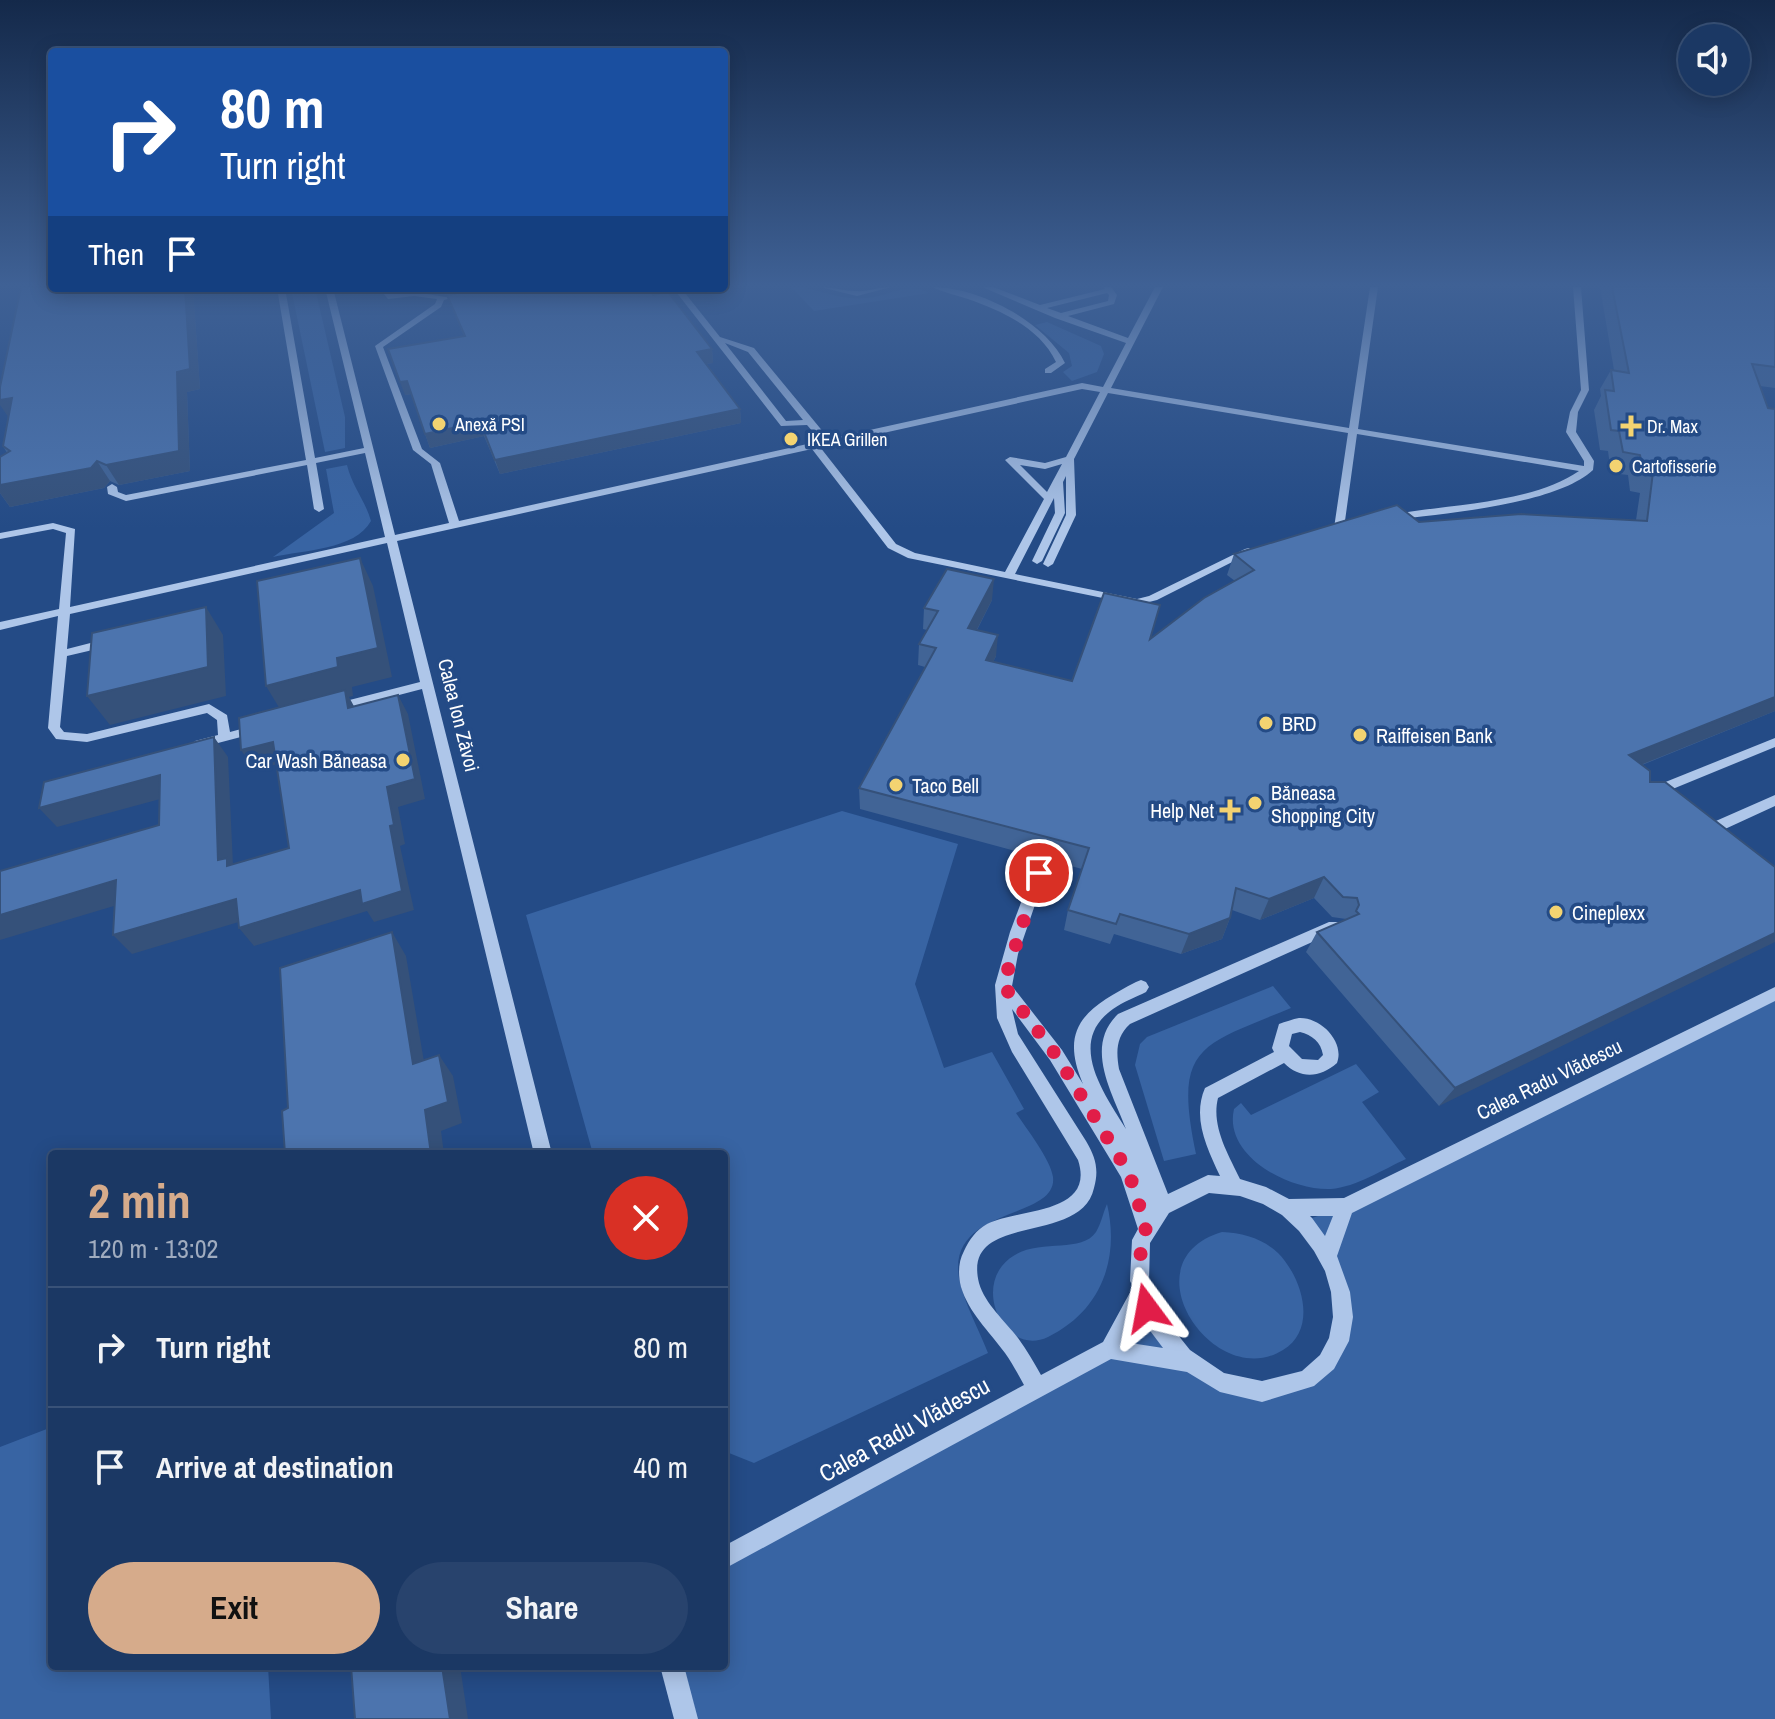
<!DOCTYPE html>
<meta charset="utf-8">
<style>
body{margin:0;font-family:"Archivo Narrow",sans-serif;background:#28436d;color:#f1f3f6;height:100vh;display:flex;flex-direction:column;font-size:30px;white-space:nowrap}
*{box-sizing:border-box;margin:0}
p{font-size:26px;color:#a0acbf}
.icon{flex:none;width:44px;height:44px;fill:none;stroke:currentColor;stroke-width:2;stroke-linecap:round;stroke-linejoin:round}
.map{position:relative;flex:1;overflow:hidden}
.details{position:absolute;left:48px;top:1150px;width:680px;height:520px;display:flex;flex-direction:column;background:#1b3864;border-radius:8px;box-shadow:0 4px 20px #0003,0 0 0 2px #395278}
.details>*{flex:none}
.guide{position:absolute;left:48px;top:48px;width:680px;height:244px;border-radius:8px;box-shadow:0 4px 20px #0003,0 0 0 2px #395278;background:#1a4fa0;color:#fff;overflow:hidden}
.fabs{position:absolute;left:1678px;top:24px;display:grid;gap:16px}
.fabs a{display:grid;place-items:center;width:72px;height:72px;border-radius:50%;background:#1b3864;box-shadow:0 4px 20px #0003,0 0 0 2px #395278;font-size:40px}
.pin{position:absolute;display:grid;place-items:center;width:68px;height:68px;color:#fff;margin:-34px;border:4px solid #fff;border-radius:50%;box-shadow:0 2px 8px #0007}
.me{position:absolute;width:88px;margin:-44px;rotate:347deg;stroke-linejoin:round;filter:drop-shadow(0 0 6px #0008)}
.turn{display:flex;align-items:center;gap:28px;height:168px;padding:0 40px;font-size:36px}
.turn .icon{width:104px;height:104px;stroke-width:2.5}
.turn b{display:block;font-size:56px;line-height:68px}
.then{display:flex;align-items:center;height:76px;padding:0 40px;background:#0003;gap:16px;font-size:30px}
.round{display:grid;place-items:center;flex:none;width:84px;height:84px;border-radius:42px;background:#28436d}
.head{display:flex;align-items:center;justify-content:space-between;height:136px;padding:0 40px}
h1{font-size:48px;font-weight:700;line-height:60px;color:#d6ab8b}
.action{display:flex;gap:16px;margin-top:auto;padding:16px 40px}
.action a{flex:1;height:92px;border-radius:48px;background:#d6ab8b;color:#111;font-size:32px;font-weight:700;line-height:92px;text-align:center}
.action a+a{background:#28436d;color:#f1f3f6}
ul{padding:0;list-style:none}
li{display:flex;align-items:center;gap:24px;height:120px;padding:0 40px;border-top:2px solid #395278}
li div{flex:1}
li b{display:block;font-size:30px}
li em{font-style:normal}
.map>svg:first-child{display:block}
.green{fill:#3864a3}
.lines{fill:none;stroke-linecap:round;stroke-linejoin:round}
.minor{fill:#aec6e9;fill-rule:evenodd}
.wall{fill:#416496}
.shaded-wall{fill:#35517a}
.building{fill:#4c74ae;stroke:#35517a;stroke-width:2}
.route{stroke:#e11d48;stroke-width:14;stroke-dasharray:0 25.2}
.poi-dot{fill:#f3d371;stroke:#244b86;stroke-width:3}
.labels{text-anchor:middle;dominant-baseline:central;stroke-width:7;stroke-linejoin:round;paint-order:stroke}
.far-poi-label{font-size:18px;fill:#fff;stroke:#244b86;text-anchor:start}
.street-label{font-size:20px;fill:#fff;stroke:#244b86}
.poi-label{font-size:20px;fill:#fff;stroke:#244b86;text-anchor:start}
.near-street-label{font-size:24px;fill:#fff;stroke:#244b86}
</style>
<div class="map">
<svg width="1775" height="1719" viewBox="0 0 1775 1719">
<rect width="100%" height="100%" fill="#244b86"/>
<g class="green">
<path d="M791 287C818 287 837 301 867 298 888 296 909 281 929 293L814 311Z"/>
<path d="M291 288H315L345 417V448L325 452Z"/>
<path d="M1047 322 1101 346 1104 354 1097 372 1072 381 1063 372 1072 366 1069 353 1035 325Z"/>
<path d="M347 465C352 486 365 500 371 521 355 550 303 550 273 557L334 513 326 469Z"/>
<path d="M842 811 958 844 915 984 944 1068 992 1052 1024 1109 1016 1113C1026 1128 1051 1160 1053 1177 1058 1221 947 1205 959 1278 964 1303 979 1330 988 1353L754 1463 724 1451V1154H593L526 915Z"/>
<path d="M1273 986 1291 1008C1200 1046 1173 1045 1196 1154L1164 1161 1135 1065 1140 1044 1147 1037Z"/>
<path d="M1775 993V1719H686L672 1666H724V1558L1156 1327 1170 1345 1257 1391 1325 1363 1343 1309 1303 1221 1345 1207Z"/>
<path d="M1356 1064 1379 1092 1362 1102 1406 1159C1384 1169 1356 1187 1331 1189 1291 1191 1223 1157 1234 1109L1241 1103 1251 1115Z"/>
<path d="M1107 1204C1120 1259 1101 1311 1048 1337 1008 1356 977 1297 1002 1266 1028 1233 1079 1257 1096 1232 1101 1224 1103 1213 1107 1204Z"/>
<path d="M1222 1232C1243 1233 1262 1238 1278 1253 1301 1276 1319 1328 1283 1350 1214 1393 1125 1261 1222 1232Z"/>
<path d="M52 1427V1666H268L271 1719H0V1447Z"/>
</g>
<g class="lines">
<g class="minor">
<path d="M820 287C833 287 844 291 856 291 867 292 879 287 891 287L857 296Z"/>
<path d="M932 287C978 287 1045 321 1065 363L1051 373H1045V369L1056 362C1040 328 1002 311 968 299 956 295 943 292 932 287Z"/>
<path d="M982 287H993L1040 305 1105 289 1103 287H1111L1117 295 1114 304 1068 316 1128 338 1155 287H1163L1111 388 1349 428 1370 287H1378L1358 429 1584 466V461L1566 432 1570 412 1581 390 1573 287H1581L1589 390 1578 412 1576 432 1594 461 1593 470C1555 505 1446 513 1394 520L1389 517 1390 515C1447 504 1531 504 1579 471L1357 434 1344 528 1339 531 1334 528 1348 433 1108 393 1074 459 1076 515 1053 564 1048 567 1043 564 1066 515V476L1063 482 1065 513 1042 561 1037 564 1032 561 1055 513 1054 498 1015 574 1137 599 1149 596 1245 549 1249 548 1254 551 1157 600 1137 605 908 558 888 548 812 449 397 541 552 1154H534L422 689 334 712 328 708 330 705 420 682 387 543 70 614 67 649 110 638 116 642 114 645 67 656 60 727 64 732 87 734 209 704 227 715 230 732 256 725 262 729 260 732 199 748 193 744 195 741 218 735 217 720 207 713 87 742 56 739 48 728 58 616 0 630V622L59 609 66 533 53 529 0 539V533L53 523 75 529 70 607 385 537 365 453 316 463 324 509 319 512 314 509 307 465 126 501 108 494 107 487 112 484 117 487 118 492 126 495 306 460 277 288H285L315 458 364 448 325 288H333L395 535 449 523 431 464 413 450 375 346 435 304 437 299 414 296 388 299 379 288H387L390 294 414 292 452 298 444 300 441 307 383 347 422 449 440 463 459 521 821 441 807 425 781 426 673 288H681L720 337 754 348 829 439 1082 383 1103 387 1126 343 1055 318ZM1107 293 1109 295 1108 301 1061 313 1047 308ZM725 343 748 352 803 420 786 421ZM1082 389 1100 392 1066 457 1045 463 1010 457 1005 460 1044 499 1005 572 915 553 896 544 820 447ZM1062 464 1047 492 1020 465 1045 469Z"/>
<path d="M1775 738V747L1658 795 1653 797 1646 792 1648 789Z"/>
<path d="M1775 795V806L1725 829 1730 835 1728 839H1718L1707 828 1709 824Z"/>
<path d="M1039 868 1044 869 1046 873 1018 954 1012 986 1062 1050 1083 1084C1058 1026 1088 1007 1136 982L1141 980 1146 982 1149 987 1146 992C1136 997 1123 1002 1113 1009 1066 1042 1104 1093 1126 1129 1112 1092 1084 1047 1118 1014L1329 922H1339L1341 926 1339 930 1130 1024C1116 1037 1116 1051 1119 1069L1168 1194 1208 1175 1220 1176C1207 1148 1192 1118 1205 1088L1274 1052 1272 1048 1279 1024C1285 1022 1293 1019 1299 1018 1321 1017 1345 1042 1337 1063 1320 1078 1300 1079 1284 1063L1218 1098C1211 1126 1228 1154 1240 1179L1266 1187 1289 1199 1344 1198 1775 987V1001L1352 1213 1337 1256 1350 1292 1353 1317 1349 1341 1334 1369 1314 1386 1262 1402 1220 1392 1187 1372 1111 1359 724 1569V1546L1024 1385C1018 1374 1012 1363 1005 1353 989 1331 969 1313 961 1287 958 1275 958 1262 964 1251 969 1240 976 1230 987 1224 1018 1208 1096 1215 1078 1160L1012 1052 997 1018 995 985 1010 932 1032 873 1034 869ZM1012 1009 1050 1060 1121 1177 1138 1229 1132 1240 1130 1281 1133 1287 1103 1342 1041 1375C1034 1363 1027 1350 1018 1338 1005 1321 985 1304 979 1283 961 1210 1081 1247 1094 1188 1099 1170 1096 1158 1086 1141L1018 1034ZM1300 1032C1312 1035 1321 1042 1323 1055L1318 1060 1302 1059 1289 1046 1292 1034ZM1209 1193 1240 1196 1263 1204 1282 1215 1299 1231 1314 1251 1325 1271 1331 1292 1333 1317 1329 1338 1320 1355 1302 1371 1262 1381 1224 1373 1190 1350 1162 1315 1149 1281 1150 1243 1169 1213ZM1310 1216H1333L1325 1236 1312 1218ZM1141 1310 1148 1328 1163 1348 1124 1342Z"/>
<path d="M660 1666H684L698 1719H674Z"/>
</g>
</g>
<g class="wall">
<path d="M1600 287H1775V388L1760 386 1768 408 1775 409V711L1642 765 1650 782 1775 867 1439 1106 1306 952 1317 932 1346 920V919L1332 917 1314 898 1260 920 1232 910 1230 918 1222 939 1181 954 1114 934 1110 944 1064 930 1068 910 1082 869 860 809 859 788 925 667 918 665 919 644 927 630 923 629 924 608 992 600 977 630 996 656 993 662 1072 681 1151 638 1235 581 1227 575 1234 554 1419 522 1636 520 1640 493 1630 491 1628 475 1611 473 1608 451 1600 450 1594 410 1601 396 1600 389 1611 370H1614Z"/>
<path d="M52 288H193L200 389 187 392 190 471 119 485 110 481 104 488 10 507 0 493V459L7 453 3 446Z"/>
<path d="M447 295H653L712 349 713 363 706 364 740 409 741 423 500 474 484 436 430 448 411 394 405 395 464 336Z"/>
</g>
<g class="shaded-wall">
<path d="M185 288H193L200 389 187 392 190 471 119 485 106 465Z"/>
<path d="M712 349 713 363 699 365 697 352Z"/>
<path d="M407 381 412 394 405 395 400 382Z"/>
<path d="M12 398 11 421 0 405V400Z"/>
<path d="M740 409 741 423 500 474 495 460Z"/>
<path d="M480 422 484 436 430 448 425 434Z"/>
<path d="M97 461 110 481 104 488 10 507 0 493V485Z"/>
<path d="M360 558 373 586 392 677 352 687 353 696 349 697 356 710 283 714 266 686Z"/>
<path d="M994 579 992 600 967 649 968 628Z"/>
<path d="M206 607 223 635 226 696 110 725 87 696Z"/>
<path d="M998 635 996 656 984 681 986 660Z"/>
<path d="M398 695 408 714 425 799 398 807 405 844 400 846 414 910 374 922 367 911 254 946 239 928 390 826 387 787Z"/>
<path d="M1775 697V711L1613 776 1629 755Z"/>
<path d="M214 737 228 757 233 865 242 877 218 860Z"/>
<path d="M273 742 286 762 254 770 241 750Z"/>
<path d="M160 775 175 795 57 827 39 808Z"/>
<path d="M1324 877 1314 898 1260 920 1269 899Z"/>
<path d="M116 880 134 900 0 940V915Z"/>
<path d="M236 899 252 918 132 954 113 935Z"/>
<path d="M1230 918 1222 939 1181 954 1189 934Z"/>
<path d="M392 932 406 956 428 1085 413 1064Z"/>
<path d="M1775 933V942L1439 1106 1455 1088Z"/>
<path d="M439 1055 453 1076 462 1123 441 1131 444 1154H431L425 1110Z"/>
<path d="M442 1666H460L468 1719H450Z"/>
</g>
<g class="building">
<path d="M21 287 185 288 190 369 177 372 179 451 106 465 97 461 91 468 0 485V457L10 451 3 446 12 398 0 400V387Z"/>
<path d="M1612 287H1775V367L1752 364 1768 408 1775 409V697L1629 755 1650 771V782H1665L1775 867V933L1455 1088 1317 932 1359 914 1356 911 1359 905 1357 898 1343 897 1324 877 1269 899 1236 888 1230 918 1189 934 1120 914 1116 924 1068 910 1089 848 859 788 936 648 919 644 938 611 924 608 947 569 994 579 968 628 998 635 986 660 1072 681 1104 593 1160 605 1150 639 1204 598 1254 570 1234 554 1397 505 1419 522 1521 514 1647 521 1653 472 1643 470 1640 455 1623 452 1619 431 1611 430 1605 390 1614 391 1611 370 1629 373Z"/>
<path d="M488 288H648L653 295 668 292 712 349 697 352 740 409 495 460 480 422 425 434 407 381 400 382 388 349 465 336 447 295Z"/>
<path d="M360 558 378 648 337 658 338 667 266 686 257 581Z"/>
<path d="M206 607 208 667 87 696 92 633Z"/>
<path d="M345 690 348 708 398 695 415 779 387 787 394 825 390 826 402 891 362 904 360 890 239 928 236 899 113 935 116 880 0 915V871L159 825 160 775 39 808 44 782 214 737 218 860 227 858V866L289 848 273 742 241 750 239 718Z"/>
<path d="M392 932 413 1064 439 1055 448 1102 425 1110 431 1154H285L282 1111 288 1108 280 968Z"/>
<path d="M351 1666H442L450 1719H355Z"/>
</g>
<linearGradient id="sky" x2="0" y2="1"><stop stop-color="#14294a"/><stop offset="0.54" stop-color="#3f6195"/><stop offset="1" stop-color="#3f6195" stop-opacity="0"/></linearGradient>
<rect width="1775" height="528" fill="url(#sky)"/>
<g class="lines">
<path class="route" d="M1039 873 1003 985 1056 1055 1129 1173 1146 1227 1138 1267 1147 1308"/>
</g>
<g class="poi-dot">
<circle cx="439" cy="424" r="8"/>
<path d="M1627 414h8v8h8v8h-8v8h-8v-8h-8v-8h8z"/>
<circle cx="791" cy="439" r="8"/>
<circle cx="1616" cy="466" r="8"/>
<circle cx="1266" cy="723" r="8"/>
<circle cx="1360" cy="735" r="8"/>
<circle cx="403" cy="760" r="8"/>
<circle cx="896" cy="785" r="8"/>
<circle cx="1255" cy="803" r="8"/>
<path d="M1226 798h8v8h8v8h-8v8h-8v-8h-8v-8h8z"/>
<circle cx="1556" cy="912" r="8"/>
</g>
<g class="labels">
<g class="far-poi-label">
<text x="455" y="424">Anexă PSI</text>
<text x="1647" y="426">Dr. Max</text>
<text x="807" y="439">IKEA Grillen</text>
<text x="1632" y="466">Cartofisserie</text>
</g>
<g class="street-label">
<text transform="translate(459 715) rotate(76)">Calea Ion Zăvoi</text>
<text transform="translate(1549 1079) rotate(-26)">Calea Radu Vlădescu</text>
</g>
<g class="poi-label">
<text x="1282" y="723">BRD</text>
<text x="1376" y="735">Raiffeisen Bank</text>
<text x="387" y="760" text-anchor="end">Car Wash Băneasa</text>
<text x="912" y="785">Taco Bell</text>
<text x="1271" y="792">Băneasa<tspan x="1271" dy="23">Shopping City</tspan></text>
<text x="1214" y="810" text-anchor="end">Help Net</text>
<text x="1572" y="912">Cineplexx</text>
</g>
<g class="near-street-label">
<text transform="translate(904 1429) rotate(-29)">Calea Radu Vlădescu</text>
</g>
</g>
</svg>
<div class="fabs">
<a><svg class="icon" aria-label="sound" viewBox="0 0 24 24"><path d="M4 9h4l5-4v14l-5-4H4zM17 9q2 3 0 6"/></svg></a>
</div>
<div class="pin" style="left:1039px;top:873px;background:#d93025"><svg class="icon" aria-label="arrive" viewBox="0 0 24 24"><path d="M6 21V4h12l-3 4 3 4H6"/></svg></div>
<svg class="me" style="left:1147px;top:1308px" viewBox="-20 -20 40 40"><path d="M0-17L14 15 0 8-14 15z" fill="#e11d48" stroke="#fff" stroke-width="4"/></svg>
<div class="guide">
<div class="turn"><svg class="icon" aria-label="right" viewBox="0 0 24 24"><path d="M7 20v-9h11M14 6l5 5-5 5"/></svg><div><b>80 m</b>Turn right</div></div>
<div class="then">Then<svg class="icon" aria-label="arrive" viewBox="0 0 24 24"><path d="M6 21V4h12l-3 4 3 4H6"/></svg></div>
</div>
<section class="details">
<div class="head"><div><h1>2 min</h1><p>120 m · 13:02</p></div><a class="round" style="background:#d93025;color:#fff"><svg class="icon" aria-label="close" viewBox="0 0 24 24"><path d="M6 6l12 12M18 6L6 18"/></svg></a></div>
<ul>
<li><svg class="icon" aria-label="right" viewBox="0 0 24 24"><path d="M7 20v-9h11M14 6l5 5-5 5"/></svg><div><b>Turn right</b></div><em>80 m</em></li>
<li><svg class="icon" aria-label="arrive" viewBox="0 0 24 24"><path d="M6 21V4h12l-3 4 3 4H6"/></svg><div><b>Arrive at destination</b></div><em>40 m</em></li>
</ul>
<div class="action"><a>Exit</a><a>Share</a></div>
</section>
</div>
